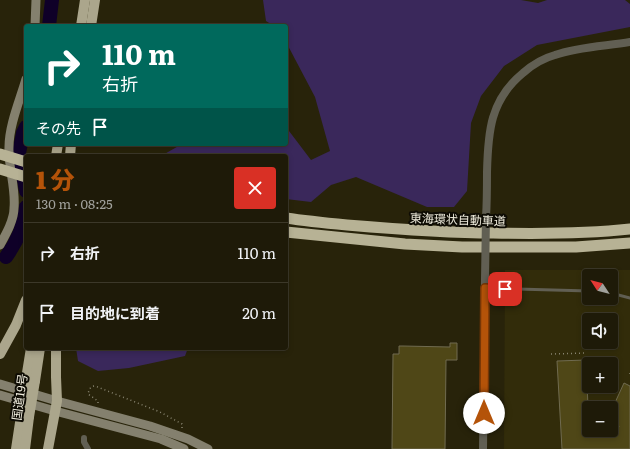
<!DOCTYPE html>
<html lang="ja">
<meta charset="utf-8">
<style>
body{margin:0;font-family:Literata,"Noto Sans JP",serif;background:#2b2716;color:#f1f3f6;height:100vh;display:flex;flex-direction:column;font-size:15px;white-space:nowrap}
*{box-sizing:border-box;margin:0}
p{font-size:13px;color:#a1a19c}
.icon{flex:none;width:22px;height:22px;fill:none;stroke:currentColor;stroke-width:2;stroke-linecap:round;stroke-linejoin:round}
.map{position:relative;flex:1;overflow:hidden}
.side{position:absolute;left:24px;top:154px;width:264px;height:196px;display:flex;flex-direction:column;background:#1e1a08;border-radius:4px;box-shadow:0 2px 6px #0003,0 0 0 1px #3c3829}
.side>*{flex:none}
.banner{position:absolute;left:24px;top:24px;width:264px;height:122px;border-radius:4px;box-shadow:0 2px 6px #0003,0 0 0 1px #3c3829;background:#00695c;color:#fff;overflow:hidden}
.needle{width:26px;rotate:306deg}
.buttons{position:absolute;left:582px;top:269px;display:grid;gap:8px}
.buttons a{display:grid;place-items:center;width:36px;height:36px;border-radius:4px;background:#1e1a08;box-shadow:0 2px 6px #0003,0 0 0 1px #3c3829;font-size:20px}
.pin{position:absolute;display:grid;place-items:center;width:34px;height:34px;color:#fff;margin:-17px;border-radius:8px;box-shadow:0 2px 6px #0006}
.me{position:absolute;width:44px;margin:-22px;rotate:0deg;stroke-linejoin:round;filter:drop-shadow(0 0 3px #0008)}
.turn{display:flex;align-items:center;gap:14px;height:84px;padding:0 12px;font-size:18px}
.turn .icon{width:52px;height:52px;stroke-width:2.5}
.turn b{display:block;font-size:28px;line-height:34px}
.then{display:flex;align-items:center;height:38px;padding:0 12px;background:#0003;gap:8px;font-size:15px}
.round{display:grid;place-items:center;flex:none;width:42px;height:42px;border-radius:4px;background:#2b2716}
.head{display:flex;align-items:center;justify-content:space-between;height:68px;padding:0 12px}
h1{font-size:24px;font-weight:800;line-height:30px;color:#b45309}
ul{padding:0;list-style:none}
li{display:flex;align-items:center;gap:12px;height:60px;padding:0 12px;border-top:1px solid #3c3829}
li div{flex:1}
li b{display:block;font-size:15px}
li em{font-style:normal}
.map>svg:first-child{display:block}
.built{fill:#322c0a;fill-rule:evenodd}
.green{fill:#3a285b}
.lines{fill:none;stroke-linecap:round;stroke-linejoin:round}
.river{stroke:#0f0028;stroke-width:14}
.building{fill:#4f4717;stroke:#706b50}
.path{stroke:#888470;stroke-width:1.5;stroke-dasharray:1 3;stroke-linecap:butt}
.service{stroke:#615f53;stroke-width:3}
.minor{stroke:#615f53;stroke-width:6}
.tertiary{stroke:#615f53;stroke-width:8}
.secondary{stroke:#84806e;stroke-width:9}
.trunk{stroke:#aba68c;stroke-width:10}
.motorway{stroke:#b7b295;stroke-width:11}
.tertiary-bridge{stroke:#615f53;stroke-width:8}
.trunk-bridge{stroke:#aba68c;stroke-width:10}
.motorway-bridge{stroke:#b7b295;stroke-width:11}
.route-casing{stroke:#753606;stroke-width:10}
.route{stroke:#b45309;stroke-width:7}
.labels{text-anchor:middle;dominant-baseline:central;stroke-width:4;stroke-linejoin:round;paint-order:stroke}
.street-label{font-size:12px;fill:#efecdd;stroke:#0e0c04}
</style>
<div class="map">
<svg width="630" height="449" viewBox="0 0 630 449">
<rect width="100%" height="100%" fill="#28230a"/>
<path class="built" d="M505 270H630V449H504ZM589 276H611V298H589ZM589 320H611V342H589ZM589 364H611V386H589ZM589 408H611V430H589Z"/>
<g class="green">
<path d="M263 0H521L538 3 547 0H625L630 4V27L537 45 504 66 481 96 471 123 467 191 454 207H427L356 177 331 185 311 202 286 199V156H161L182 144H286V127L311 160 330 151 315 97 286 42V26H274L266 21Z"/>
<path d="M76 348H188L185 356 129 368 98 371 78 361Z"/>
</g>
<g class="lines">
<g class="river">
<path d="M49 26 52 0"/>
<path d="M26 127 23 133 19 153 26 191"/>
<path d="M6 257C17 242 24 226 26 207"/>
</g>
</g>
<g class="building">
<path d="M450 343H457V360H446L445 449H392L393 354H399V346H403L450 347Z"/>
<path d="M586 360 589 430H611V423L619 427 613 407 624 383 630 386V449H562L557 361Z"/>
</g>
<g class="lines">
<g class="path">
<path d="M551 354 586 353"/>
<path d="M630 373V374"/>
<path d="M98 403V401L88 394C89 390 90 386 95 386L160 412 182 424V428"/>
</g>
<g class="service">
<path d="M486 288 589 291"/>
<path d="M611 293 630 298"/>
</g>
<path class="minor" d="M84 438V442L88 449"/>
<g class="tertiary">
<path d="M486 217C487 202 487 187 487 172 488 132 490 100 523 73 532 65 544 58 555 55 577 47 606 46 630 42"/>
<path d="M483 449 485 280"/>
</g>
<g class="secondary">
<path d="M35 26 36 0"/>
<path d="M0 245C6 234 14 220 14 208 16 188 8 167 9 147 9 125 20 100 26 79"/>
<path d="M0 384 57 401 150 426 188 439 208 449"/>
<path d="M0 395 55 411 161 439 184 449"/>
</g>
<g class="trunk">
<path d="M81 26 85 0"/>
<path d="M91 26 95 0"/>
<path d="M56 156 58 144"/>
<path d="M70 156 71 144"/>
<path d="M0 354 16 325 26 300"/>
<path d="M26 379 31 348"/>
<path d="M35 381 40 348"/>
<path d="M16 449 21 416"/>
<path d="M25 449 29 417"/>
<path d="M48 449 57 401 56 377V348"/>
</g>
<g class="motorway">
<path d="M286 218C306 221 326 223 347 225 395 229 444 233 493 233 539 234 584 234 630 229"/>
<path d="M286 232 405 244 462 247H576L630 243"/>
</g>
<path class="tertiary-bridge" d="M485 280 486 217"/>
<g class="trunk-bridge">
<path d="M21 416 26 379"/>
<path d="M29 417 35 381"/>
</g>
<g class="motorway-bridge">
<path d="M0 154 26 162"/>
<path d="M0 169 26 177"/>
</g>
</g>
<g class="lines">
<g class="route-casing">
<path id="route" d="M484 413 485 288 505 289"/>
</g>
<use href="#route" class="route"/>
</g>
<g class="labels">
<g class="street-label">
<text transform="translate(458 219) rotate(2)">東海環状自動車道</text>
<text transform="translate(19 397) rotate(-82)">国道19号</text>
</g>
</g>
</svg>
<div class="buttons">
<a><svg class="needle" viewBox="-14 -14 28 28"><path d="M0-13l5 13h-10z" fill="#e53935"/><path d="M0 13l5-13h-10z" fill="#a1a19c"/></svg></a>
<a><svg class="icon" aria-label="sound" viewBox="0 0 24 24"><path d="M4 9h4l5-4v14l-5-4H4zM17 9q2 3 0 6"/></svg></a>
<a>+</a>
<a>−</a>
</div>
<div class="pin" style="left:505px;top:289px;background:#d93025"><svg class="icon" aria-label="arrive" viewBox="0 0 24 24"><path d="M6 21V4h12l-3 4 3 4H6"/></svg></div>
<svg class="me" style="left:484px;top:413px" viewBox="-20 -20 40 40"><circle r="19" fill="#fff"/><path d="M0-13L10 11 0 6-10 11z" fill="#b45309"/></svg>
<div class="banner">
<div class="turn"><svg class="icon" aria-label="right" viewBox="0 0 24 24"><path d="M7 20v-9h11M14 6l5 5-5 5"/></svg><div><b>110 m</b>右折</div></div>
<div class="then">その先<svg class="icon" aria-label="arrive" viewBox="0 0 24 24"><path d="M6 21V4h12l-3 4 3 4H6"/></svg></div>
</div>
<section class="side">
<div class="head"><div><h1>1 分</h1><p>130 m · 08:25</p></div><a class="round" style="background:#d93025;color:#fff"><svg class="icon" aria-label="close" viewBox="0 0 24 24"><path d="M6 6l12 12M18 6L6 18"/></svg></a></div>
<ul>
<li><svg class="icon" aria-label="right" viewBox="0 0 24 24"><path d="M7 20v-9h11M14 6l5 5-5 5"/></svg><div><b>右折</b></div><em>110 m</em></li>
<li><svg class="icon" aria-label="arrive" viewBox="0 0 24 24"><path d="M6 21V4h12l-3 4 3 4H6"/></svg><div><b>目的地に到着</b></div><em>20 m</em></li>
</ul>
</section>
</div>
